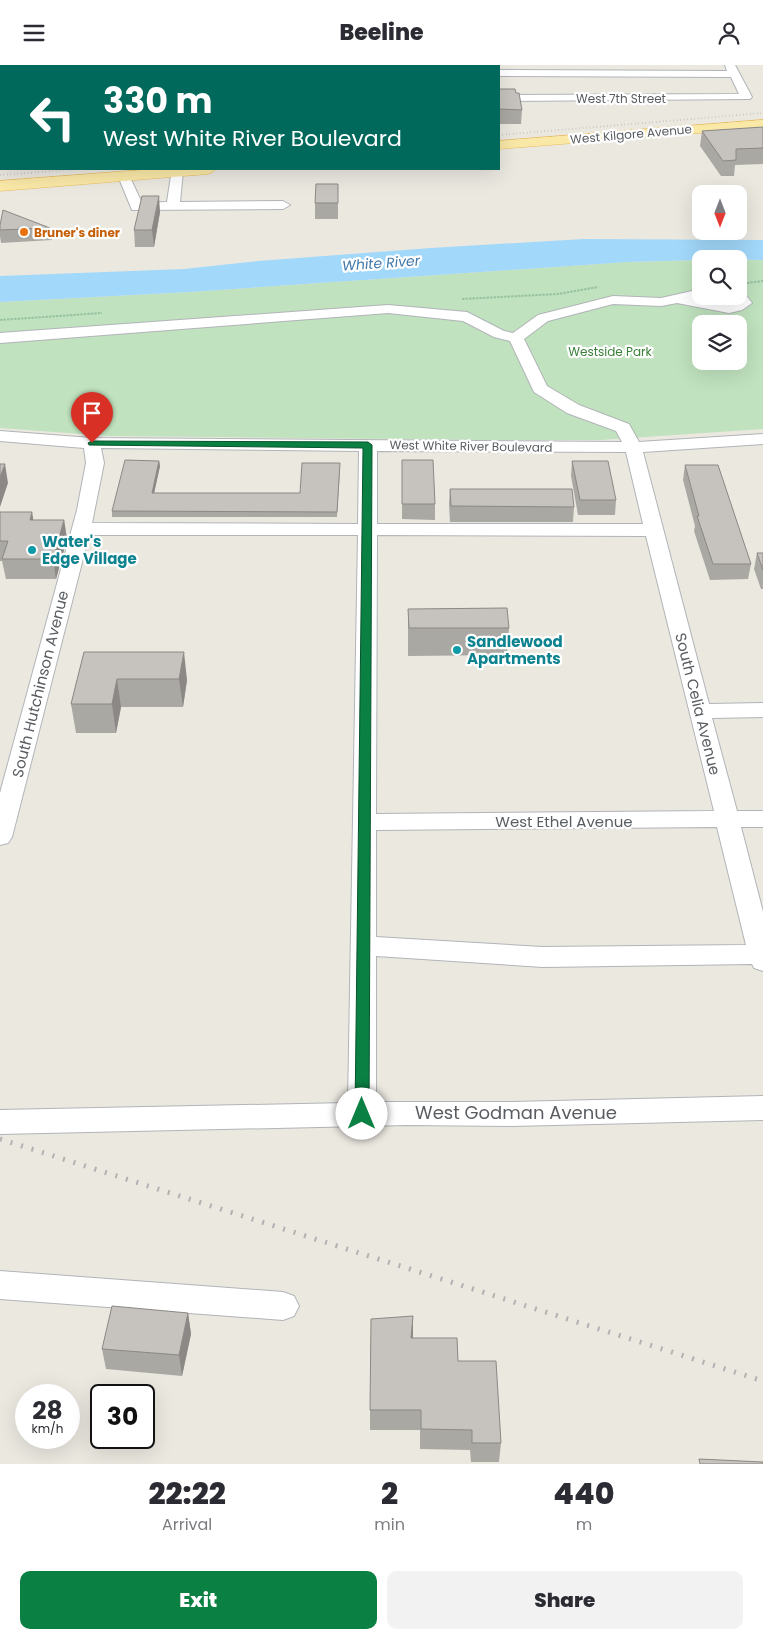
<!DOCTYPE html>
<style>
body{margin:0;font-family:Poppins,sans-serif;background:#f2f2f3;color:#2b2b33;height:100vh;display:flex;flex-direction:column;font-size:19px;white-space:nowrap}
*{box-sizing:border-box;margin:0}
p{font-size:16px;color:#7c7c81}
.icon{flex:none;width:28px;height:28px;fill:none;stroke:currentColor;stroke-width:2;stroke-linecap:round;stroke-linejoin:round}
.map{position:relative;height:1399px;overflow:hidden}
.details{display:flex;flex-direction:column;background:#fff;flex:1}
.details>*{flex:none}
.top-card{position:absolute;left:0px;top:0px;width:500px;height:105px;box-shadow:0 5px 20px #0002;background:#00695c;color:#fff;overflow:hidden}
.needle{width:32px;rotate:180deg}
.buttons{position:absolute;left:692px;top:120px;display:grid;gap:10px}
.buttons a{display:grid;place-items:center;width:55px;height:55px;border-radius:10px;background:#fff;box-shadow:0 5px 20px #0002;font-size:25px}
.speed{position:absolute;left:15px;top:1319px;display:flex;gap:10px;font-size:25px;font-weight:700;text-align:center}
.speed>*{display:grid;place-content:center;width:65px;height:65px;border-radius:50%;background:#fff;box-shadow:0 5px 20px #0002;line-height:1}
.speed small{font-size:12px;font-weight:400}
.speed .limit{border:2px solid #111;border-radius:8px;background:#fff;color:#111}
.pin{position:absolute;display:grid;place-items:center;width:42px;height:42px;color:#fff;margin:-51px -21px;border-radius:50% 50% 50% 0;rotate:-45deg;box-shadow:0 0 5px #0007}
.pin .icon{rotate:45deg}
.me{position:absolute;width:55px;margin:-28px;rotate:0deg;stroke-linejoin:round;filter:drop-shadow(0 0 4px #0008)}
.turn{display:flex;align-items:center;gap:18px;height:105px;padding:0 20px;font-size:22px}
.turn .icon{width:65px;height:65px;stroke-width:2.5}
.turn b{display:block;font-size:35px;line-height:42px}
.eta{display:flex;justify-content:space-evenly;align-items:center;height:85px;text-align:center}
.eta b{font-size:30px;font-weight:800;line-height:35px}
.primary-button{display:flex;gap:10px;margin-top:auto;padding:10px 20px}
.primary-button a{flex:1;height:58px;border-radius:10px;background:#0b8043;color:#fff;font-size:20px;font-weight:800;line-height:58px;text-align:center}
.primary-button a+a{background:#f2f2f3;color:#2b2b33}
header{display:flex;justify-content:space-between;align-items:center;height:65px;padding:0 20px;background:#fff;font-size:22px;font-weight:800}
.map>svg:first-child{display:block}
.green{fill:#c0e2be;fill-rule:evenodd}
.water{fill:#a2d8fa}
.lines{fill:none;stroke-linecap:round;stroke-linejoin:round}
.minor-casing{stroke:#b1b4b8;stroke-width:2}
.major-casing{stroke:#e8ba5c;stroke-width:1}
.path{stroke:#98c2a2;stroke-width:2;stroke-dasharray:2.5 1;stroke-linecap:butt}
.minor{fill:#fff;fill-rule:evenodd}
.major{fill:#fae8a7;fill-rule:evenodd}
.rail-far1{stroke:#b1b2b2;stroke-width:2;stroke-dasharray:0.5 3;stroke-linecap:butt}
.rail{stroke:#b1b2b2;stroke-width:5;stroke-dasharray:2 9;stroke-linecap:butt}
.wall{fill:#aaa8a3}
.shaded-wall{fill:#8b8885}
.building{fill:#c6c3be;stroke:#8b8885}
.route{fill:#0b8043;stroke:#07532c}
.food-dot{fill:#e8710a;stroke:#fff;stroke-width:2}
.culture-dot{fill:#0f9aa8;stroke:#fff;stroke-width:2}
.labels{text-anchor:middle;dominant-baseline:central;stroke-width:4.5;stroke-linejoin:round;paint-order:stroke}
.far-street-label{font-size:12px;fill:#595d61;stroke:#fff}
.far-food-label{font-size:12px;font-weight:bold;fill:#c56008;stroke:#fff;text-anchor:start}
.far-park-label{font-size:12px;fill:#398039;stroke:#fff}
.far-water-label{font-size:14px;font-style:italic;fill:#4279aa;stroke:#fff}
.culture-label{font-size:15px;font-weight:bold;fill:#0d838f;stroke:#fff;text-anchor:start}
.street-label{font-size:15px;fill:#595d61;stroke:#fff}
.near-street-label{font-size:18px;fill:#595d61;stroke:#fff}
</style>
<header><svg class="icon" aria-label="menu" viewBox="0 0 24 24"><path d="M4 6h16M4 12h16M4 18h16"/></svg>Beeline<svg class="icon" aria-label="person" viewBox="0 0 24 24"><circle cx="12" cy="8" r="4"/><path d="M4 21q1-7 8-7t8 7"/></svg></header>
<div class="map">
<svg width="763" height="1399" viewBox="0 0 763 1399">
<rect width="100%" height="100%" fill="#ebe8e0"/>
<path class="green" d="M701 195V231H739V195H763V364L601 375H488L108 371 0 363V237L190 227 628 197ZM701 259H739V296H701Z"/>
<path class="water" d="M584 174 763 175V195L701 194V195L628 197 190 227 0 237V211L184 204 258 196 431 183Z"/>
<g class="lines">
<g class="minor-casing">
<g id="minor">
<rect x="226" y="0" width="10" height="1"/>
<rect x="476" y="0" width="10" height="1"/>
<path d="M725 0H735L752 32 750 34 499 36V30L739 29 731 12 499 11V5L727 6Z"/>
<rect x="0" y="5" width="1" height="6"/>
<rect x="0" y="69" width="1" height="8"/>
<rect x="0" y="85" width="1" height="8"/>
<path d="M172 104H182L183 106 180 137 283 136 290 140 283 144 132 145 118 111 120 108H128L142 138 167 137Z"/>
<path d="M701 224V231H706L698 233 721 239 736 237 732 231H739V227L744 228 752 238 742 245 729 248 677 238 661 241 613 239 548 256 524 274 547 321 579 340 629 359 639 377 763 369V379L643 387 709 639 763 638V652L712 653 737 746H763V762H741L763 847V906L754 903 752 899 543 902 376 891V1037H512L763 1031V1055L512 1061 407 1060 0 1069V1045L348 1038 358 470H89L12 772 8 778 0 780V728L77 445 86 398 84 383 0 376V366L92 373 622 377 616 366 567 348 534 327 510 276 494 272 463 256 388 248 0 278V268L388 240 467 247 504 266 513 268 538 250 613 231 661 233ZM101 383 359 386 358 459 92 458 104 398ZM377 386 626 387 643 459H377ZM377 470 646 471 714 746 376 749ZM717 762 746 880 543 882 376 872V765Z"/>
<path d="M0 1206 283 1227 294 1231 299 1241 294 1251 283 1255 0 1234Z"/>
</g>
</g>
<g class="major-casing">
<g id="major">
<path d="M763 55V63L499 84V76Z"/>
<path d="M154 104H216L213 107 208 109 0 126V116Z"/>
</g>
</g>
<g class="path">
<path d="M747 218 763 216"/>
<path d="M462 234 558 229 598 222"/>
<path d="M0 255 102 248"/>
</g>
<use href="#minor" class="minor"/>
<use href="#major" class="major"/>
<g class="rail-far1">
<path d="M499 70 763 48"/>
<path d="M0 110 81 104"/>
</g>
<path class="rail" d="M0 1074 763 1316"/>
</g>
<g class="wall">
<path d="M499 24 516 28 522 45 521 59H499Z"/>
<path d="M763 62V99L735 100 734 111H721L700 81 702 66Z"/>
<path d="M338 135V154H315V138Z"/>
<path d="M160 147 154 182H135L134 165Z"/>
<path d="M0 160 50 163 52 175 1 178 0 171Z"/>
<path d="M402 395 435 439V455L402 454Z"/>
<path d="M159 396 160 401 154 428H300L340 403 337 452H112V446Z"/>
<path d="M572 396 616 435 615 450H578L571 411Z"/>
<path d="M685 400 751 499 748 514 710 515 694 466 695 461 683 415Z"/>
<path d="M450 424 574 442 573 457H450L449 439Z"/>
<path d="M0 447H32L33 455H64L67 474 56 514H6L2 496H0Z"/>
<path d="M757 488H763V524H761L754 504Z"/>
<path d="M408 544 509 563 507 590 408 591Z"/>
<path d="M84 587 187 615 183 642H121L116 668H76L71 639Z"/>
<path d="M188 1248 191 1269 182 1311 106 1304 102 1284Z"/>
<path d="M458 1296 501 1378 499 1397H471L470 1385 420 1384V1365H370V1345Z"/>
</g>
<g class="shaded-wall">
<path d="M1 41V55L0 58V43Z"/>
<path d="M159 131 160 147 154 182 152 165Z"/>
<path d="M159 396 160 401 153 433 152 428Z"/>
<path d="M5 399 8 418 0 442V412Z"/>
<path d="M32 447 35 466 30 455Z"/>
<path d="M64 455 67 474 56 514 53 494Z"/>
<path d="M184 587 187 615 183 642 179 614Z"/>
<path d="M117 614 121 642 116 668 112 639Z"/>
<path d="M188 1248 191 1269 182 1311 179 1290Z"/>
<path d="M413 1251V1271L411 1293V1273Z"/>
</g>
<g class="building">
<path d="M499 24H515L516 28H519L522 45 499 44Z"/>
<path d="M0 31H1V41L0 43Z"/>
<path d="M763 62V83L736 84V95L723 96 702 66Z"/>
<path d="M316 119H338V138H315Z"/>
<path d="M142 131H159L152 165H134Z"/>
<path d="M3 145 50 163 0 165V160Z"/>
<path d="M125 395 159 396 152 428H300L302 398H340L337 447 112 446Z"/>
<path d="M402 395H433L435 439H402Z"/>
<path d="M572 396H608L616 435H580Z"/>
<path d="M0 399H5L0 412Z"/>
<path d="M685 400H718L751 499H713L697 451H699Z"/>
<path d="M450 424H572L574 442 451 441Z"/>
<path d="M0 447H32L30 455H64L53 494H2L8 476H0Z"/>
<path d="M757 488H763V505Z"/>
<path d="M507 543 509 563H409L408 544Z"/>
<path d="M84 587H184L179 614H117L112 639H71Z"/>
<path d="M112 1241 188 1248 179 1290 102 1284Z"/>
<path d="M413 1251 411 1273H457L458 1296H496L501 1378H472V1365L421 1364V1345H370L371 1254Z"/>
<path d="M699 1394 763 1397V1399H700Z"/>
</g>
<path class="route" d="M92 376 368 377 372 380 369 1049 367 1053 362 1055 357 1053 355 1049 363 383 89 380 88 378Z"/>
<circle class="food-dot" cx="24" cy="167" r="5"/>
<g class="culture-dot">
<circle cx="32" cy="485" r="5"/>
<circle cx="457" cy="585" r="5"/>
</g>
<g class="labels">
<g class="far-street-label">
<text x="621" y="33">West 7th Street</text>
<text transform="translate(631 69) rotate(-5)">West Kilgore Avenue</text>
<text transform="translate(471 381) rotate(1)">West White River Boulevard</text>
</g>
<g class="far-food-label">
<text x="34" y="167">Bruner's diner</text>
</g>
<g class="far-park-label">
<text x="610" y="286">Westside Park</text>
</g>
<g class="far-water-label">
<text transform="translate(381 198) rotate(-4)">White River</text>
</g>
<g class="culture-label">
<text x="42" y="476">Water's<tspan x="42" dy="17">Edge Village</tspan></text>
<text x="467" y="576">Sandlewood<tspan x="467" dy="17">Apartments</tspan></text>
</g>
<g class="street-label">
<text transform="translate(40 619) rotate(-76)">South Hutchinson Avenue</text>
<text transform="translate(698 639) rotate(76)">South Celia Avenue</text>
<text x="564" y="756">West Ethel Avenue</text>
</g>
<g class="near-street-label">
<text x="516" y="1047">West Godman Avenue</text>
</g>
</g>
</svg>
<div class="buttons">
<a><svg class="needle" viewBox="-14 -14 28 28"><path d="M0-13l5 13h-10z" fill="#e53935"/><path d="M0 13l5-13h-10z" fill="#7c7c81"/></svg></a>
<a><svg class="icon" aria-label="search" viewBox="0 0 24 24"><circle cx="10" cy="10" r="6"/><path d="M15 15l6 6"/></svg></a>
<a><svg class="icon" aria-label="layers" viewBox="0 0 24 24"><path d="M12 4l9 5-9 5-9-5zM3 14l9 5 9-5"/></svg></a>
</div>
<div class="speed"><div>28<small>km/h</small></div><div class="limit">30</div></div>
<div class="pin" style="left:92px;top:378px;background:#d93025"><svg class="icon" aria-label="arrive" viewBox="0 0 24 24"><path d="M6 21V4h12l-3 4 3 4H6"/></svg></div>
<svg class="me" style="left:362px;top:1049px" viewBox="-20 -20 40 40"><circle r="19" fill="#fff"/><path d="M0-13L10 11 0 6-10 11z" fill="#0b8043"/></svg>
<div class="top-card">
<div class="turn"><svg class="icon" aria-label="left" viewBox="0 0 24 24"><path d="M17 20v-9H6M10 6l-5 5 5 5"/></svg><div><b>330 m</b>West White River Boulevard</div></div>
</div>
</div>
<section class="details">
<div class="eta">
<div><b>22:22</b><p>Arrival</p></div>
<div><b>2</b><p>min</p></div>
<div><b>440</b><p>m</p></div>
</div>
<div class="primary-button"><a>Exit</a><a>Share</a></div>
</section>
